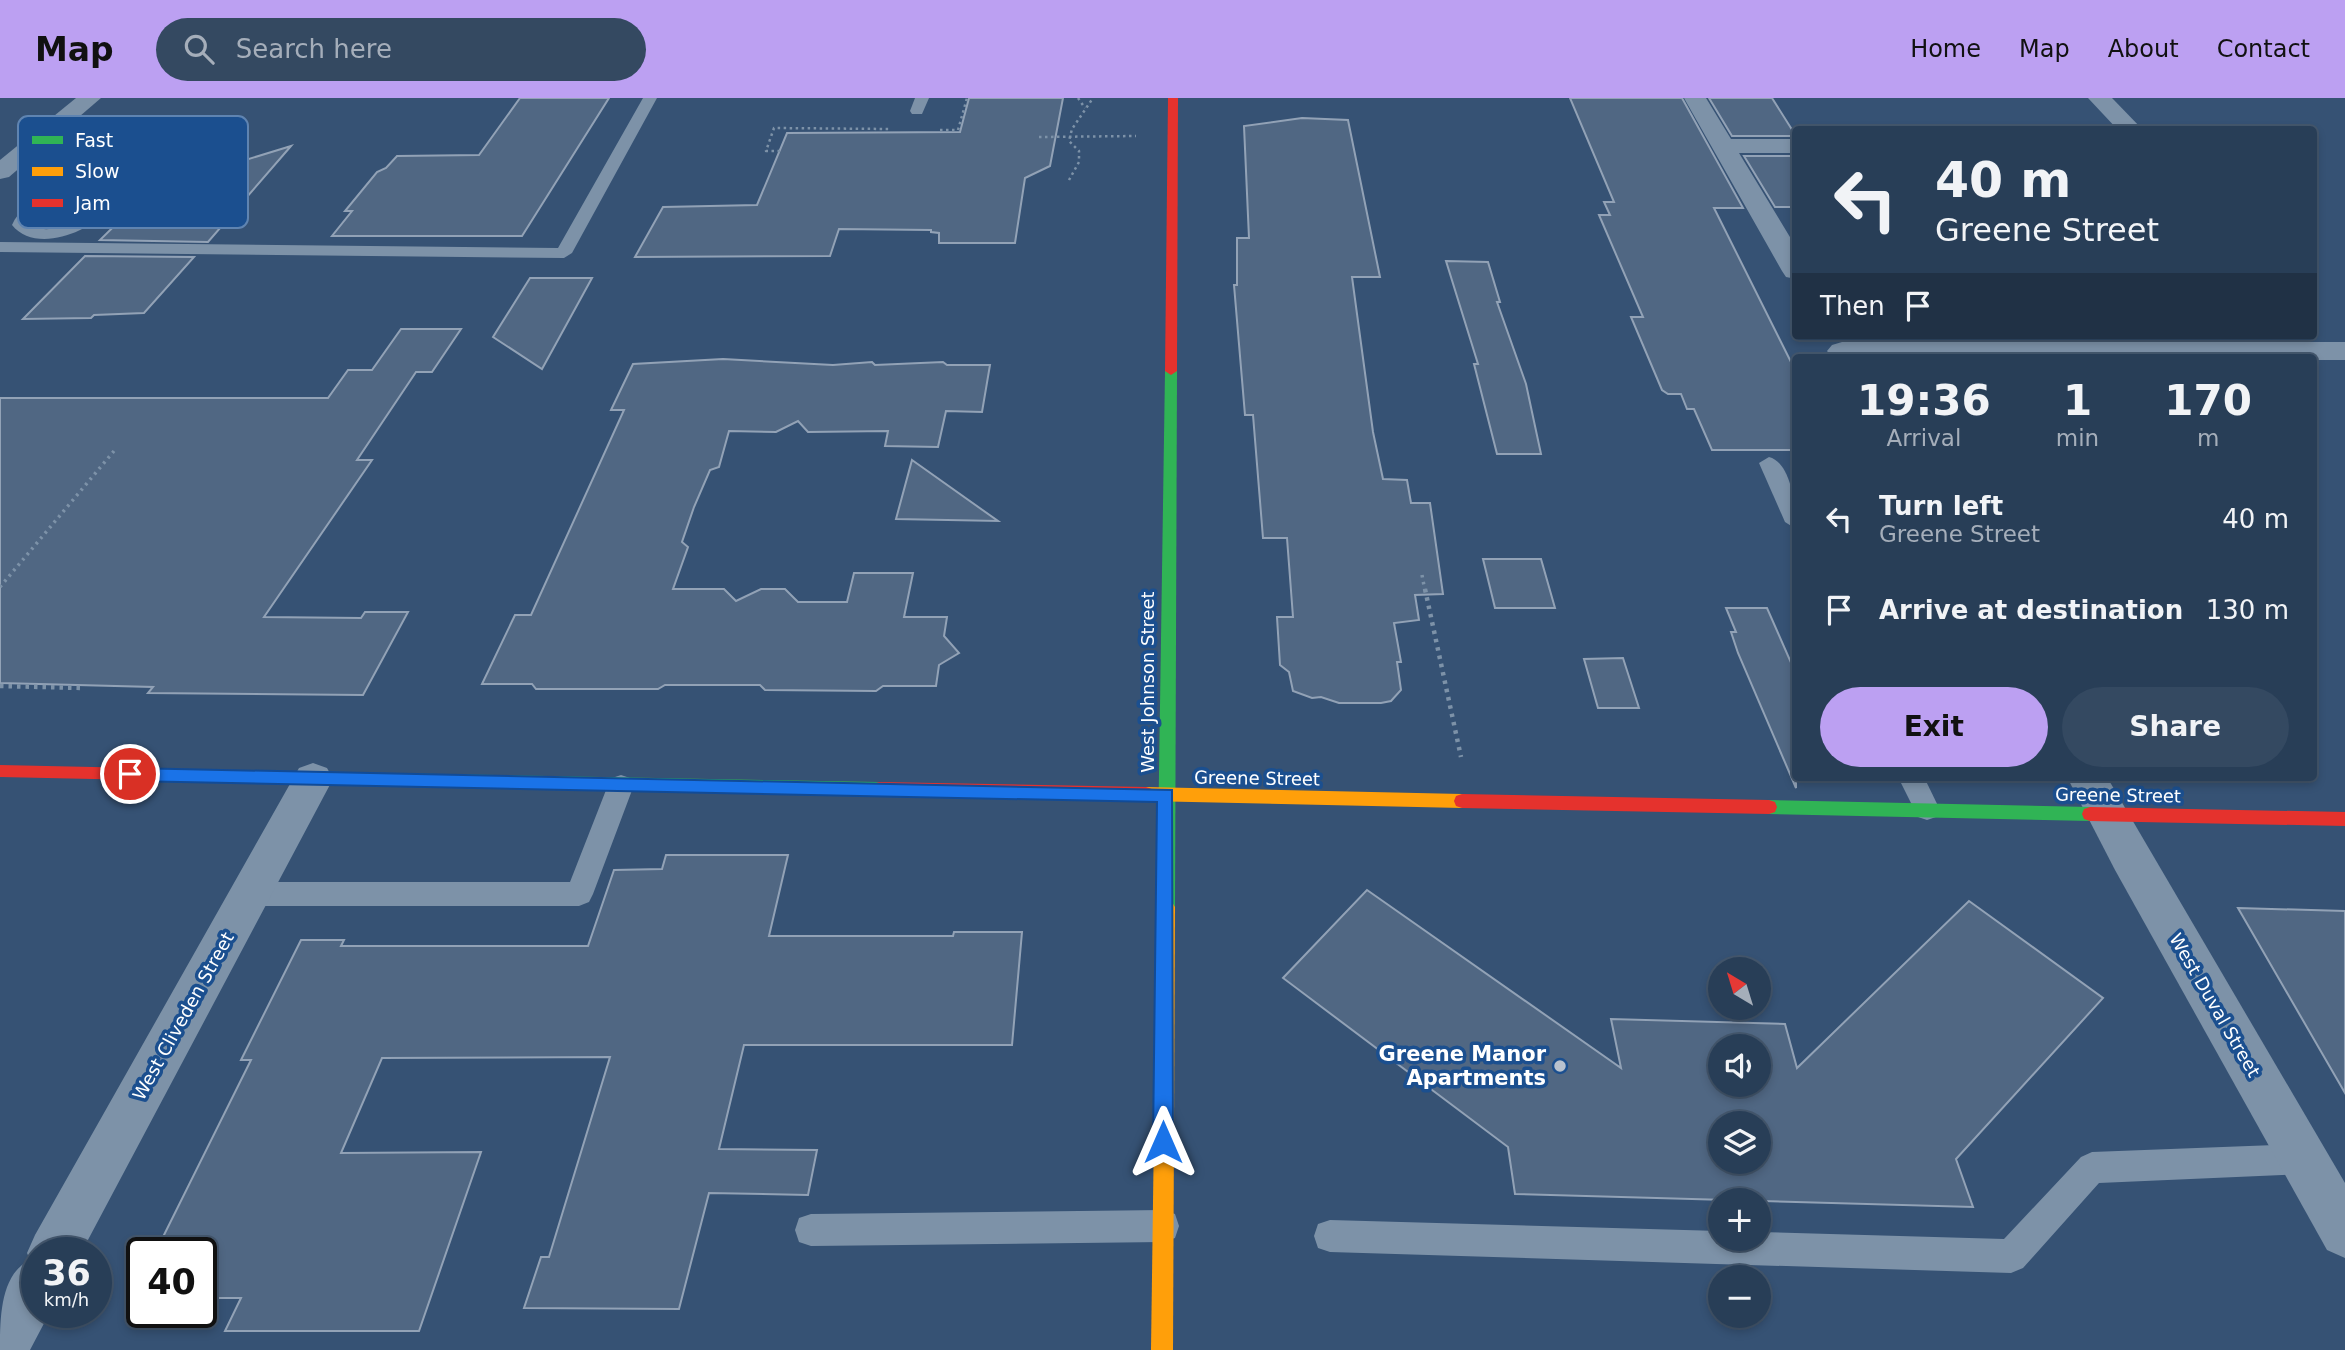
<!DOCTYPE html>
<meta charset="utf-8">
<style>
body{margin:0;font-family:"DejaVu Sans",sans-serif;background:#344961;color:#f1f3f6;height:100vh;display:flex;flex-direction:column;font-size:26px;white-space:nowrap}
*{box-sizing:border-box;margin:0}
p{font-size:23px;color:#a5aeba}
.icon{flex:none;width:38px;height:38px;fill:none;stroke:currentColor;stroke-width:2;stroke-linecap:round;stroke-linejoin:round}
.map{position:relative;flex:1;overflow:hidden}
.drawer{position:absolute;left:1792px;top:256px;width:525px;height:427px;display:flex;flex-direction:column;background:#283e57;border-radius:7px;box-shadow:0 4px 10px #0003,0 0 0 2px #44576d}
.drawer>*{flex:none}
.banner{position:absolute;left:1792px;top:28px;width:525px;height:214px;border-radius:7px;box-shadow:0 4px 10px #0003,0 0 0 2px #44576d;background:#283e57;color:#f1f3f6;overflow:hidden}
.needle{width:46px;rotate:322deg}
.controls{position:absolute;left:1708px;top:859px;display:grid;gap:14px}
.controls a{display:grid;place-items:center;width:63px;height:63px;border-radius:50%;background:#283e57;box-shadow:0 4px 10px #0003,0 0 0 2px #44576d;font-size:35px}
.speed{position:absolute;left:21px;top:1139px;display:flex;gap:14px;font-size:35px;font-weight:700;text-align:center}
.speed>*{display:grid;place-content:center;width:91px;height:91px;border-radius:50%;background:#283e57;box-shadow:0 4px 10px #0003,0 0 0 2px #44576d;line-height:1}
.speed small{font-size:18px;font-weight:400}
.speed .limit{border:4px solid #111;border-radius:10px;background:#fff;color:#111}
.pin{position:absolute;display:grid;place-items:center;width:60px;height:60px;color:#fff;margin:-30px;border:4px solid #fff;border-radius:50%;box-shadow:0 2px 7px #0007}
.me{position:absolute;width:77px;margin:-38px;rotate:0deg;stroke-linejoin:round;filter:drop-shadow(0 0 5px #0008)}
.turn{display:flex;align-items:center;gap:24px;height:147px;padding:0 28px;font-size:32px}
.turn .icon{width:91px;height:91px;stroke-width:2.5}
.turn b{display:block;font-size:49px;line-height:60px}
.then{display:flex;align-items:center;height:66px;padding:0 28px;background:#0003;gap:14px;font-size:26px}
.eta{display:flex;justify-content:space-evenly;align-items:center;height:119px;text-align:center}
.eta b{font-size:42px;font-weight:600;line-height:49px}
.cta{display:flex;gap:14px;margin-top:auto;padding:14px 28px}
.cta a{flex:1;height:80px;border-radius:42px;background:#bca0f2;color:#111;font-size:28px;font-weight:600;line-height:80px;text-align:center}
.cta a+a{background:#344961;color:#f1f3f6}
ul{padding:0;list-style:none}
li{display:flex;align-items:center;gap:21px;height:91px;padding:0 28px}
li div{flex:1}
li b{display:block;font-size:26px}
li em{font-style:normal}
header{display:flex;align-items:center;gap:42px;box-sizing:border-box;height:98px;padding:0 35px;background:#bca0f2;color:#111}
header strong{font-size:33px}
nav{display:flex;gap:38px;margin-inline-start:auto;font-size:24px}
.search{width:490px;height:63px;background:#344961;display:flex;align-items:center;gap:18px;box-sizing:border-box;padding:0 24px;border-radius:38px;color:#a5aeba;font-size:26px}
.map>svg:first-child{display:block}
.building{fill:#506783;stroke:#92a2b6;stroke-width:2;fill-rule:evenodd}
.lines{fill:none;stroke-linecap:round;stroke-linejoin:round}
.path-far2{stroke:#7d92a8;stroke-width:2.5;stroke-dasharray:2.5 3.5;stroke-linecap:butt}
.path-far1{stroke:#7d92a8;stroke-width:3.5;stroke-dasharray:2.5 4.5;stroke-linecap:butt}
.path{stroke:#7d92a8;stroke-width:4.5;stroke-dasharray:3.5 5;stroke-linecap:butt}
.lane{fill:#7d92a8;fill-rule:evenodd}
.street{fill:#7d92a8;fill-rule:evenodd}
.fast{fill:#30b455;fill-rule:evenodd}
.slow{fill:#ff9f0a;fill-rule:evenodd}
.jam{fill:#e5322d;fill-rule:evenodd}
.route{fill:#1a73e8;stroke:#114b97;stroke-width:2}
.poi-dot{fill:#b9c2ce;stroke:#1b4f8f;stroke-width:2.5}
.labels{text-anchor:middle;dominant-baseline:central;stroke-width:7;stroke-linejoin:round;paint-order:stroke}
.street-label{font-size:18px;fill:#fff;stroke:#1b4f8f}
.near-poi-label{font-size:21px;font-weight:bold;fill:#fff;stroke:#1b4f8f;text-anchor:end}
.key{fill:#1b4f8f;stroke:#5f84b1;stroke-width:2}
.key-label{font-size:19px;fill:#fff}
</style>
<header>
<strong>Map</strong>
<div class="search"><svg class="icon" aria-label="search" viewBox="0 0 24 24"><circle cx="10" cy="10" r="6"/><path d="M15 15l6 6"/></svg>Search here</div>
<nav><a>Home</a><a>Map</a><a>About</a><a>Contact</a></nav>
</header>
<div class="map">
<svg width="2345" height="1252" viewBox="0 0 2345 1252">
<rect width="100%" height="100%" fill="#365274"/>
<g class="building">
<path d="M520 0H609L522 138H332L352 113H345L377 74 386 70 397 58 479 57Z"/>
<path d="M969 0H1063L1050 68 1025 80 1015 145H939V135L931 134V132L839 131 830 158 635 159 663 109 757 107 787 35 960 34Z"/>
<path d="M1570 0H1682L1743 110H1714L1796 274V352H1712L1694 311H1687L1681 296H1668L1662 292 1631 219H1643L1599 117H1610L1604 104H1614Z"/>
<path d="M1709 0H1772L1796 38H1732Z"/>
<path d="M1302 20 1348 22 1380 179H1352L1373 334 1383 381 1407 382 1411 405H1430L1443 496 1415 497 1419 522 1394 525 1401 564H1397L1401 592 1391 603 1381 605H1339L1321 599 1312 600 1293 593 1289 574 1280 567 1277 519H1293L1287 440H1263L1253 317H1245L1234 187H1237V140H1249L1244 28Z"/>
<path d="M291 48 208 144 100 142 158 85 196 86 210 73Z"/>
<path d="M1744 58H1796V109H1775Z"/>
<path d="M85 158 194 159 144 215 94 217 91 220 23 221Z"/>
<path d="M1446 163 1488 164 1500 204H1497L1526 286 1541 356H1497L1474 266H1478Z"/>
<path d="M530 180H592L542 271 493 239Z"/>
<path d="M401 231H461L432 274H416L357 362H372L264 519 361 520 365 514H408L363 597 148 595 153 589 0 585V300H328L348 272H372Z"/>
<path d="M723 261 833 267 872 264 875 267 943 264 947 267H990L982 314 946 313 938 349 885 348 888 333 808 334 798 323 776 334 729 333 719 369 710 372 694 409 682 444 688 449 673 491H724L736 503 761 491H785L798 504H847L854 475H913L904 519H947L944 538 959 555 939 567 936 588H883L876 593 765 592 760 587H665L658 591H536L532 586H482L515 517H531L624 312H611L633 266Z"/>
<path d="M912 362 998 423 896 421Z"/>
<path d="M1483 461H1541L1555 510H1495Z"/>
<path d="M1726 510H1767L1796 576V690L1738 555 1731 534H1736Z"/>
<path d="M1623 560 1639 610H1598L1584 561Z"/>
<path d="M666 757H788L769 838H953L954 834H1022L1012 947H744L719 1051 817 1052 808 1097 709 1095 679 1211 524 1210 541 1159H549L610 959 382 960 341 1055 481 1054 419 1233H225L241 1200H201V1155H155L251 962H241L301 842H344L341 848H588L614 772 662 771Z"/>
<path d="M1367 792 1621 970 1611 921 1785 926 1797 970 1969 803 2103 900 1956 1061 1973 1109 1515 1096 1508 1049 1283 880ZM1720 948H1759V987H1720ZM1720 1026H1759V1064H1720Z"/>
<path d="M2238 810 2345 813V995Z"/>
</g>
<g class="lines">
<g class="path-far2">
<path d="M1078 0 1085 10"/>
<path d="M940 32H958L967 0"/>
<path d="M1039 39 1136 38"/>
<path d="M780 53H766L774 30 889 31"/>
<path d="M1069 82 1079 64V53L1069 43 1072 31 1093 0"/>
</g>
<g class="path-far1">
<path d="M1422 477 1425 493"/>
<path d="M0 489 114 353"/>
</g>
<g class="path">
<path d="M1425 491 1461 659"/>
<path d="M0 588 83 590"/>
</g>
<g class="lane">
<path d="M643 0H657L572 155 564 160 0 154V144L558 150Z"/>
<path d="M915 0H929L922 16H912L910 13Z"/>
<path d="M89 95 105 104 106 112C88 136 34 155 12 127 25 98 61 95 89 95ZM85 105 90 111C76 125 47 139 29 126 39 106 66 105 85 105Z"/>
<path d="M1769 359C1792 365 1796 411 1796 431L1785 424 1759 365Z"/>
<path d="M621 677 630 680 634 687 593 796 589 804 579 808H250L240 804 236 796 240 788 250 784H570L608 687 612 680Z"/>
<path d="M1898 679H1924L1940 712 1936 719 1927 722 1918 719Z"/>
<path d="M2303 1046 2314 1050 2319 1061 2314 1072 2303 1076 2099 1085 2023 1170 2011 1175 1330 1154 1318 1150 1314 1138 1318 1126 1330 1122 1720 1133V1141H1759V1134L2004 1141 2081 1059 2092 1054Z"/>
<path d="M1163 1112 1175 1116 1179 1128 1175 1140 1163 1144 811 1148 799 1144 795 1132 799 1120 811 1116Z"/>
</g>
<g class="street">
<path d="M76 0H101L9 79 0 81V62Z"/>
<path d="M1684 0H1706L1731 41H1796V55H1739L1796 149V181L1786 179 1782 173Z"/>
<path d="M2088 0H2112L2143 32H2118Z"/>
<path d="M1842 244H2345V262H2314V259H1832L1827 253 1832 247Z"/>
<path d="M313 665 327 670 333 681 81 1155H37V1214H50L30 1252H0C0 1221 0 1176 30 1162L27 1155 35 1137 299 670Z"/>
<path d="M2067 679H2107L2345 1085V1160L2327 1152 2115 772Z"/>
</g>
<g class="fast">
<path d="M1171 269 1177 273 1175 809 1172 814 1166 817 1160 814 1157 809 1165 273Z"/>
<path d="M378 675 879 684 885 686 887 691 885 696 879 698 378 687 372 686 370 681 372 676Z"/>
<path d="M1769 702 2090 709 2096 711 2098 716 2096 721 2090 723 1769 716 1763 714 1761 709 1763 704Z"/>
</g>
<g class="slow">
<path d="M1146 689 1462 696 1468 698 1470 703 1468 708 1462 710 1146 703 1140 701 1138 696 1140 691Z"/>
<path d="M1166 801 1172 804 1175 809 1173 1252H1151L1157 809 1160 804Z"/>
</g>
<g class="jam">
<path d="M1168 0H1178L1177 273 1171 277 1165 273Z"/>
<path d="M0 667 378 675 384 676 386 681 384 686 378 687 0 679Z"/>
<path d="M879 684 1146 689 1152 691 1154 696 1152 701 1146 703 879 698 873 696 871 691 873 686Z"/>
<path d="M1462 696 1769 702 1775 704 1777 709 1775 714 1769 716 1462 710 1456 708 1454 703 1456 698Z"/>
<path d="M2090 709 2345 714V728L2090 723 2084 721 2082 716 2084 711Z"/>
</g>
</g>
<path class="route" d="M130 670 1172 692 1173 1044 1170 1051 1163 1054 1156 1051 1153 1044 1157 704 130 683 122 676Z"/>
<circle class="poi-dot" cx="1560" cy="968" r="7"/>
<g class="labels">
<g class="street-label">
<text transform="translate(1147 584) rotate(-90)">West Johnson Street</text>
<text transform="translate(1257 680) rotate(1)">Greene Street</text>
<text transform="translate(2118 697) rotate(1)">Greene Street</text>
<text transform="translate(2215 907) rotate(60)">West Duval Street</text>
<text transform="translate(183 918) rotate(-61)">West Cliveden Street</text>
</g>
<g class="near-poi-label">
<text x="1546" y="956">Greene Manor<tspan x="1546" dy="24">Apartments</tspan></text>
</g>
</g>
<rect x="18" y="18" width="230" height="112" rx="10" class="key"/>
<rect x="32" y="38" width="31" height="8" fill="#30b455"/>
<rect x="32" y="69" width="31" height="9" fill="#ff9f0a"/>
<rect x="32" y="101" width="31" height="8" fill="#e5322d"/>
<g class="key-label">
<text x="75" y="49">Fast</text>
<text x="75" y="80">Slow</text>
<text x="75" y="112">Jam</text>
</g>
</svg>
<div class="controls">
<a><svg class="needle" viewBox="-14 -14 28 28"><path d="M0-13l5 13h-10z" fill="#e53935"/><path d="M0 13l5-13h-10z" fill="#a5aeba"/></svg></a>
<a><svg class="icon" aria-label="sound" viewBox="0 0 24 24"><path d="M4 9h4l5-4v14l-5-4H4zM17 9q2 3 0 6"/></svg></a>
<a><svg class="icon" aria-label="layers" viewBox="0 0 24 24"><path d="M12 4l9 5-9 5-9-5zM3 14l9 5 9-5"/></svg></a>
<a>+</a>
<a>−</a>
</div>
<div class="speed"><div>36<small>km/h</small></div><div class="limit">40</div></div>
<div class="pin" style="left:130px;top:676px;background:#d93025"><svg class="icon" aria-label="arrive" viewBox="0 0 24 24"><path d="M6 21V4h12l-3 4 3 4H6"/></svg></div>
<svg class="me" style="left:1163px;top:1044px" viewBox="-20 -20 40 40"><path d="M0-17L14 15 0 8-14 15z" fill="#1a73e8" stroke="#fff" stroke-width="4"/></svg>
<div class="banner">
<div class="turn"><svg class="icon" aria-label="left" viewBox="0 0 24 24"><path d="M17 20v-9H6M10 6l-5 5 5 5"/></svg><div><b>40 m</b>Greene Street</div></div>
<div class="then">Then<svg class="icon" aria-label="arrive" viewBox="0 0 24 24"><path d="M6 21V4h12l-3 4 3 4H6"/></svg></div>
</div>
<section class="drawer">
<div class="eta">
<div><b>19:36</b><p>Arrival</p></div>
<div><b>1</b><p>min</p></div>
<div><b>170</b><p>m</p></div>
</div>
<ul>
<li><svg class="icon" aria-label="left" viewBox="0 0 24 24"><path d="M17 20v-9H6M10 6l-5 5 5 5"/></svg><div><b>Turn left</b><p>Greene Street</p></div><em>40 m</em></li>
<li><svg class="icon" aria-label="arrive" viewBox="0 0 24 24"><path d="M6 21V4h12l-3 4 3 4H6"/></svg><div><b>Arrive at destination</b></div><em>130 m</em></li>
</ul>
<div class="cta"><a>Exit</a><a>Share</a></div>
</section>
</div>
